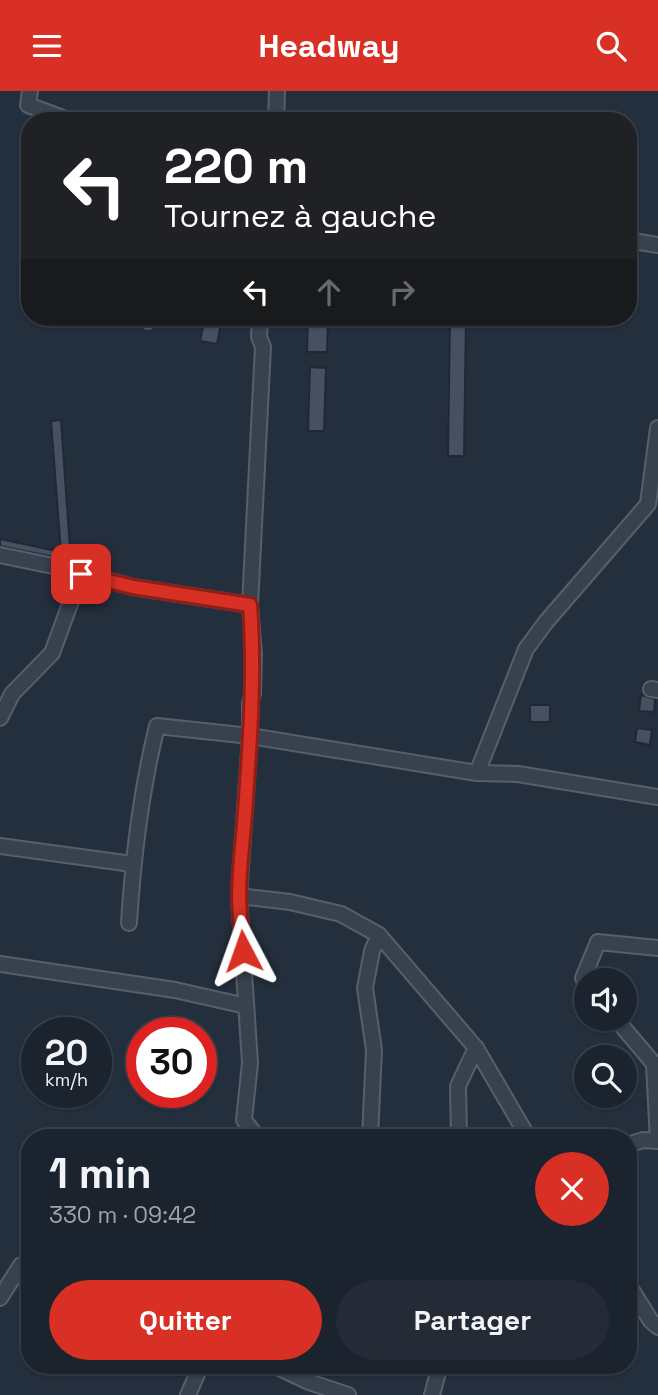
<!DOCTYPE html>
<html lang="fr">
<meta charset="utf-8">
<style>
body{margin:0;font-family:"Space Grotesk",sans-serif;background:#242b36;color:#f1f3f6;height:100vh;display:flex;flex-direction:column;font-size:26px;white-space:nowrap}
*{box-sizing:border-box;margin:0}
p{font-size:23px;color:#a0a4aa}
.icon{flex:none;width:38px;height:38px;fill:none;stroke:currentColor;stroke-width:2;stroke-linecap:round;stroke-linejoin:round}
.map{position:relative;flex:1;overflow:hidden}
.details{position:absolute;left:21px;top:1038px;width:616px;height:245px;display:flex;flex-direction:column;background:#1b232e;border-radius:28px;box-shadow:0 2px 5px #0004,0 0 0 2px #39404a}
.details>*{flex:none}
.hud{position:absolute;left:21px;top:21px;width:616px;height:214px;border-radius:28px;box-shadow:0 2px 5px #0004,0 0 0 2px #39404a;background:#202124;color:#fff;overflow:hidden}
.controls{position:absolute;left:574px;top:877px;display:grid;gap:14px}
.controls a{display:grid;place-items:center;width:63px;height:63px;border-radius:50%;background:#1b232e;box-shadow:0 2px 5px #0004,0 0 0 2px #39404a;font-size:35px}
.speed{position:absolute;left:21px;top:926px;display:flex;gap:14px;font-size:35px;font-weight:700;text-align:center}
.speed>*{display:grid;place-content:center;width:91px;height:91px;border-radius:50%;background:#1b232e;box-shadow:0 2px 5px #0004,0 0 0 2px #39404a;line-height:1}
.speed small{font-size:18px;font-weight:400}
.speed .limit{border:10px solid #d22;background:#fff;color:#111}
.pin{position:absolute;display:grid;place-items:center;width:60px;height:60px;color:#fff;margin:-30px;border-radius:14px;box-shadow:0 4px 10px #0006}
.me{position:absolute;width:77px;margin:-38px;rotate:356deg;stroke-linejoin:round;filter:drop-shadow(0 0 5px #0008)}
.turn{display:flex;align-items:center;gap:24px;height:147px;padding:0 28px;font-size:32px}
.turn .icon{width:91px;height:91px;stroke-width:2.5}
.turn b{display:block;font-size:49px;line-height:60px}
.lanes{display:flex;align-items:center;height:66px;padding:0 28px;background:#0003;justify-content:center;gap:35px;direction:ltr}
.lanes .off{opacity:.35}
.round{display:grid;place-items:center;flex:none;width:74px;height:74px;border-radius:37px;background:#242b36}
.summary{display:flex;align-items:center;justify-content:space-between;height:119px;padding:0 28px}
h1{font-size:42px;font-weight:600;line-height:52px}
.cta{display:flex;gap:14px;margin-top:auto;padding:14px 28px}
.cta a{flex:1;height:80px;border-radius:42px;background:#d93025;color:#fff;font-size:28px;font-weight:600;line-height:80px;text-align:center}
.cta a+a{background:#242b36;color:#f1f3f6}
header{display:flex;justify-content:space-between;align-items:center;height:91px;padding:0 28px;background:#d93025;color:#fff;font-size:32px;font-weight:600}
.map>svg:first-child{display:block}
.building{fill:#455162;stroke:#1f2835;stroke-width:2}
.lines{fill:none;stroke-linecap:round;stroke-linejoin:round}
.minor-casing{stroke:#565f6c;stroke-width:18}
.minor{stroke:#38414e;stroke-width:14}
.route-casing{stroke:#8d1f18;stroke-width:18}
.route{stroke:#d93025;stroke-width:12}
</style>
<header><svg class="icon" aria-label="menu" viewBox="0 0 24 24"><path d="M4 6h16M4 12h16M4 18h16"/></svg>Headway<svg class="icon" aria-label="search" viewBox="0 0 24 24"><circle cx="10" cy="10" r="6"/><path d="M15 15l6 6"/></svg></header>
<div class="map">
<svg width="658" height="1304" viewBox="0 0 658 1304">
<rect width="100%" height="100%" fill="#242f3e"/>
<g class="building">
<path d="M205 226 222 227 217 253 200 250Z"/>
<path d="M308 226H328L327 261H307Z"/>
<path d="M450 226H466L464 365H448Z"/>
<path d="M310 276 326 277 324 340H308Z"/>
<path d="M61 329 70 458 68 469 0 455V448L61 461 51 330Z"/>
<path d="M641 604 655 608 654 621 639 620Z"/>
<rect x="530" y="614" width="20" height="17"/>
<path d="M637 637 652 639 650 654 635 651Z"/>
</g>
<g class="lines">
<g class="minor-casing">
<g id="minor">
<path d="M30 0 28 14 63 27 80 30"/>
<path d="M276 30 277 0"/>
<path d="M628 149 658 154"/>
<path d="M148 226V230"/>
<path d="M0 464 58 476 133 496 250 514"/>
<path d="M651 598 658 599"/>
<path d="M0 627 12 603 52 562 81 483"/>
<path d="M477 682 526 558 546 531 648 413 658 337"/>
<path d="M0 755 132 773"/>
<path d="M239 805 290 811 341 823 379 844 476 957 528 1046"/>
<path d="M129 832C133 766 141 700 157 635L250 645 477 682 518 683 658 706"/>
<path d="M0 873 175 899 246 915"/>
<path d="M586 891 583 887 598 851 658 857"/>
<path d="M616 928 654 973H658"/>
<path d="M654 973 658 1050"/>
<path d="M257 1046 244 1029 250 972 239 805 250 645V612L253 603 254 563 250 514 263 256 259 246 260 226"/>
<path d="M370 1046 374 959 365 897 372 860 379 844"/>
<path d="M459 1046 458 995 476 957"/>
<path d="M628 1054 643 1049 658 1050"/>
<path d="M628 1193 651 1230 658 1236"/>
<path d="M0 1207 21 1174 30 1178"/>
<path d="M273 1274 309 1291 348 1304"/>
<path d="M188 1304 201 1274"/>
<path d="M432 1304 440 1274"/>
</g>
</g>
<use href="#minor" class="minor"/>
</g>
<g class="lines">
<g class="route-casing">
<path id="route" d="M81 483 133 496 250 514C255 583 250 652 245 721 243 749 239 778 239 807 240 824 241 842 243 860"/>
</g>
<use href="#route" class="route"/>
</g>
</svg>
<div class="controls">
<a><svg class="icon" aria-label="sound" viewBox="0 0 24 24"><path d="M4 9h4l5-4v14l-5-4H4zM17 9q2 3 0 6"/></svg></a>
<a><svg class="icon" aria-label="search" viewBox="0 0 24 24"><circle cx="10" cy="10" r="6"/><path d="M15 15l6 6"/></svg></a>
</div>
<div class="speed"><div>20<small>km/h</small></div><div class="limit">30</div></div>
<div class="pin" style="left:81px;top:483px;background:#d93025"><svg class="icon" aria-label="arrive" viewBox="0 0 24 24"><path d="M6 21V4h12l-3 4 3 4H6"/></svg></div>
<svg class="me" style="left:243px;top:860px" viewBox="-20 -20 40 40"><path d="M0-17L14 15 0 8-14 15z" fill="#d93025" stroke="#fff" stroke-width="4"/></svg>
<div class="hud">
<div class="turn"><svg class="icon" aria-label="left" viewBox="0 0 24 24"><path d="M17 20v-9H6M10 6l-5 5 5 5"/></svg><div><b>220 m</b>Tournez à gauche</div></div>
<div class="lanes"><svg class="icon" aria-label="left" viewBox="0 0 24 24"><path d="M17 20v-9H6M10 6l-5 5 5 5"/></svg><svg class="icon off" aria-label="ahead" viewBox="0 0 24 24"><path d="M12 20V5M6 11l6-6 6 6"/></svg><svg class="icon off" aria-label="right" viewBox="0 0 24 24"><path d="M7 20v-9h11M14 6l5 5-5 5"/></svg></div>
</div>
<section class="details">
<div class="summary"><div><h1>1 min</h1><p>330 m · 09:42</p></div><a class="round" style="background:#d93025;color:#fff"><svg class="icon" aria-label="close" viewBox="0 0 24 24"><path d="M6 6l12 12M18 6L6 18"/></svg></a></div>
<div class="cta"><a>Quitter</a><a>Partager</a></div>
</section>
</div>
